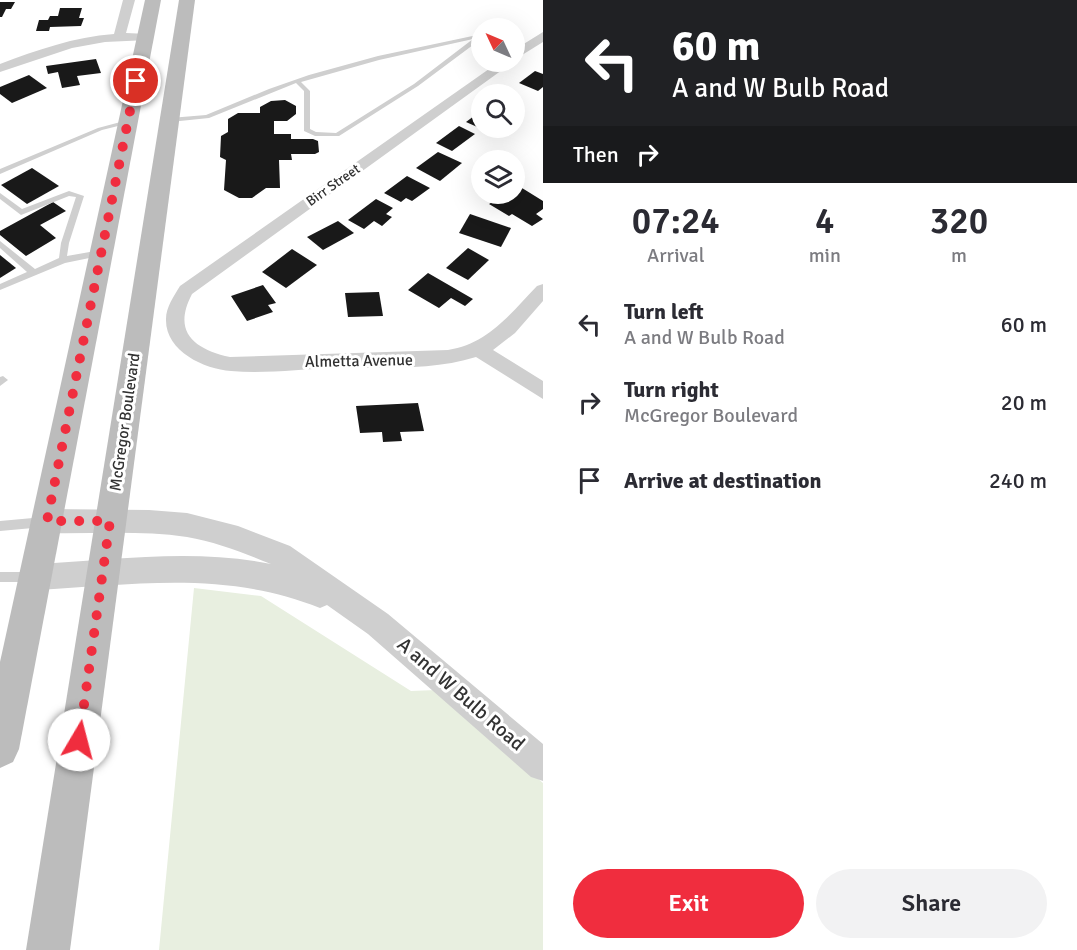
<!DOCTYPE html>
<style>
body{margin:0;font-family:Signika,sans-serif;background:#f2f2f3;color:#2b2b33;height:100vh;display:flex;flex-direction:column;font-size:22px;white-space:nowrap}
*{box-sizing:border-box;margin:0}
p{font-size:20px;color:#7c7c81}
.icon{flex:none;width:33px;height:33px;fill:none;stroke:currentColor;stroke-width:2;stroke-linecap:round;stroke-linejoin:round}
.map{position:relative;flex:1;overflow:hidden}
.drawer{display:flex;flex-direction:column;background:#fff;width:534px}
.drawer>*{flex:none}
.hud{background:#202124;color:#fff;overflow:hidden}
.needle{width:39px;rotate:314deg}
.tools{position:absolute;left:471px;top:18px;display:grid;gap:12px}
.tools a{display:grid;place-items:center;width:54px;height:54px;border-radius:50%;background:#fff;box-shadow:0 6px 24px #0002;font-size:30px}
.pin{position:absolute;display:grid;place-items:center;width:51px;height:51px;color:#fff;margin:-26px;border:3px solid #fff;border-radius:50%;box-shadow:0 2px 6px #0007}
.me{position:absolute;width:66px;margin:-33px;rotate:8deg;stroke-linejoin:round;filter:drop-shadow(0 0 4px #0008)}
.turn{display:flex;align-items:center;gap:21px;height:126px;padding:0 30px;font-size:27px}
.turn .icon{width:78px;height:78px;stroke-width:2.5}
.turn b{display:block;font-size:42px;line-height:51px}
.then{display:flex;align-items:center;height:57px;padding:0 30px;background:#0003;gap:12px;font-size:22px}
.eta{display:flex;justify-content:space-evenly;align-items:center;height:102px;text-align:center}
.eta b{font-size:36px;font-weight:600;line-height:42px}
.primary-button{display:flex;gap:12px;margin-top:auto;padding:12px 30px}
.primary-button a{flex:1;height:69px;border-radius:36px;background:#f02d3e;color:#fff;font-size:24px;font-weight:600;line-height:69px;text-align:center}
.primary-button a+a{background:#f2f2f3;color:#2b2b33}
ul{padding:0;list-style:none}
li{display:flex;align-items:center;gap:18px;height:78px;padding:0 30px}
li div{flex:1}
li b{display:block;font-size:22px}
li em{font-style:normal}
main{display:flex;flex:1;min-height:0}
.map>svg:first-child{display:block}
.green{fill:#e8efe0}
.building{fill:#191919}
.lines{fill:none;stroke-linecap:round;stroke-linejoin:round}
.service{fill:#cfcfcf;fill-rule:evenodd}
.minor{fill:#cfcfcf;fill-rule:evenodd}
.tertiary{fill:#cfcfcf;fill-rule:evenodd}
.secondary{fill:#bcbcbc;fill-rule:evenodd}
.route{stroke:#f02d3e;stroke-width:10;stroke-dasharray:0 18}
.labels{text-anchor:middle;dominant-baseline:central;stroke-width:6;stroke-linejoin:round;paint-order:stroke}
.far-street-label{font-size:14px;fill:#323232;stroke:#fff}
.street-label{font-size:16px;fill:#323232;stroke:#fff}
.near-street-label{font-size:20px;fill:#323232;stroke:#fff}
</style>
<main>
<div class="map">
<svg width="543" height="950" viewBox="0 0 543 950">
<rect width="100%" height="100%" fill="#fff"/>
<path class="green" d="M194 588 261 596 411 691 436 690 543 783V950H159Z"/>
<g class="building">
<path d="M0 2H15L11 9H6L2 17H0Z"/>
<path d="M60 8H82L79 18H84L81 26 50 27 49 31H36L39 20H48L50 16H58Z"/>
<path d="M96 59 101 73 77 76 80 85 62 88 58 72 48 74 46 66Z"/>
<path d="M535 71 543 74V87L538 91 519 83Z"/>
<path d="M29 75 47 88 12 103 0 94V87Z"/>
<path d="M285 100 296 106V114L287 121H274V134H291V139H313L318 141 319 152 315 154H291L292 160H279L280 188H266L252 198H239L224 190 226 160 220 157 221 136 228 132V119L238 113H260V107L271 101Z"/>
<path d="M482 110V128H488L484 130 466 122Z"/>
<path d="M459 126 475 134 452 151 436 143Z"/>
<path d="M438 152 462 163 440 181 416 168Z"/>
<path d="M32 168 59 186 27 204 1 185Z"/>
<path d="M407 176 430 188 412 201 406 198 401 202 384 193Z"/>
<path d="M522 188 543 201V209L536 214 543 219 532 226 512 214 509 216 489 204 499 198 503 200Z"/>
<path d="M376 199 393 208 386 214 392 217 382 226 374 221 364 229 348 220Z"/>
<path d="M53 202 66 211 40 225 56 238 26 256 0 235V231Z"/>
<path d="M470 214 511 228 501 247 459 233Z"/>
<path d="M338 221 354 233 323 250 307 237Z"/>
<path d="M468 248 489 260 468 280 446 268Z"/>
<path d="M292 249 317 265 286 288 262 272Z"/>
<path d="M0 255 16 268 0 278Z"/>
<path d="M428 273 473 299 465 306 451 298 439 308 408 290Z"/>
<path d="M263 285 276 303 268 305 273 312 247 321 231 296Z"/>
<path d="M379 292 383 316 348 317 345 293Z"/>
<path d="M418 403 424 431 400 432 402 441 383 442 382 432 360 433 356 406Z"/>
</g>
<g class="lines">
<g class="service">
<path d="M482 34 481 39 418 86 339 136H315L304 131V91L296 83 209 118 170 122 167 120 170 118 206 115 269 89 309 75 378 56ZM473 39 414 84 336 133 316 132 310 129V91L301 82 379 60Z"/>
<path d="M128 120 130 121V123L102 130 0 174V169L98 128Z"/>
<path d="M69 191 84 196 69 243 67 256 101 250 104 251V255L65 263 0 290V284L27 272 0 248V241L35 269 59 258 61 243 76 197 69 196 21 215 0 199V193L22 209Z"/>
<path d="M3 376 8 380 0 386V377Z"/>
<path d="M44 517 48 518 49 522 48 526 44 527 0 531V521Z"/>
<path d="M0 572H33L37 573 39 577 37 581 33 582H0Z"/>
</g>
<g class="minor">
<path d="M123 0H135L126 33 148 34V40L105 42 72 48 0 72V64C37 50 74 37 114 34Z"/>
<path d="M543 32V42L514 60V50Z"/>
<path d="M499 62H513L192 294C172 332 194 349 230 357L448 350C488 344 510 314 537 286L543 284V301L515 333 493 350 543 381V399L476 357C432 371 381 367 336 368 301 369 265 374 231 371 204 369 165 351 166 319 166 307 174 296 180 286Z"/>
</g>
<path class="tertiary" d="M47 509 149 510 187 513 238 526 290 546 388 614 543 744V781L531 777 368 634 327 605 320 608C225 570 135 585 36 590L26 586 22 577 26 568 36 564C113 560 194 548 271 564 244 553 216 542 187 537 141 530 93 534 47 533L38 530 34 521 38 512Z"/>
<g class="secondary">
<path d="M145 0H161L19 749 13 762 0 768V662Z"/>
<path d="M179 0H195L70 950H26Z"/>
</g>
</g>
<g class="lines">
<path class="route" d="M79 740 110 521H47L136 81"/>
</g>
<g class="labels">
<g class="far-street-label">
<text transform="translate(333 185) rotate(-35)">Birr Street</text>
</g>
<g class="street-label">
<text transform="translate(359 361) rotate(-1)">Almetta Avenue</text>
<text transform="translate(125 422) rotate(-82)">McGregor Boulevard</text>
</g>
<g class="near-street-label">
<text transform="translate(461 694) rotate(41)">A and W Bulb Road</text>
</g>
</g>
</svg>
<div class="tools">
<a><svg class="needle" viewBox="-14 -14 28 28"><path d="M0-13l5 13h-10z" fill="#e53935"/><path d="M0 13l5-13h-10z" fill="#7c7c81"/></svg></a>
<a><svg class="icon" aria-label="search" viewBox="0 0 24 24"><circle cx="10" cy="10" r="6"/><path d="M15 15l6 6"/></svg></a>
<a><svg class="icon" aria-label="layers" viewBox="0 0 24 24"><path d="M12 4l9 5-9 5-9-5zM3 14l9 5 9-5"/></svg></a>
</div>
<div class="pin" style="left:136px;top:81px;background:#d93025"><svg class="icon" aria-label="arrive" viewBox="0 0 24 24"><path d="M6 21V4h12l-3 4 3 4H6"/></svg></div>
<svg class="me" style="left:79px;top:740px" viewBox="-20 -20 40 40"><circle r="19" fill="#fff"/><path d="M0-13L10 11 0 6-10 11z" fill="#f02d3e"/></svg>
</div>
<section class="drawer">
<div class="hud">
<div class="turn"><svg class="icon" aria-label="left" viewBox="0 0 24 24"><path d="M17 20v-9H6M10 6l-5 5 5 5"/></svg><div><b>60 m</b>A and W Bulb Road</div></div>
<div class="then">Then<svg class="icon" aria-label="right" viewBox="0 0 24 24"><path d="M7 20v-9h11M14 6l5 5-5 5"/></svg></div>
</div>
<div class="eta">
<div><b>07:24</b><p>Arrival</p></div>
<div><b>4</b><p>min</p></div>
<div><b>320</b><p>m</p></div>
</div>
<ul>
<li><svg class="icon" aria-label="left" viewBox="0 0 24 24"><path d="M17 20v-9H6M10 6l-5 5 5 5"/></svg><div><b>Turn left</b><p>A and W Bulb Road</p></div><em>60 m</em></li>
<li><svg class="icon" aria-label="right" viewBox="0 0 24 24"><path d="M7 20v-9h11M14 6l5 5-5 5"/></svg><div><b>Turn right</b><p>McGregor Boulevard</p></div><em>20 m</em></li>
<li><svg class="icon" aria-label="arrive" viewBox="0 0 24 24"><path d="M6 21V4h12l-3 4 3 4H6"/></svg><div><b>Arrive at destination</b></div><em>240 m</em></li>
</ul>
<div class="primary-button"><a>Exit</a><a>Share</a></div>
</section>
</main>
